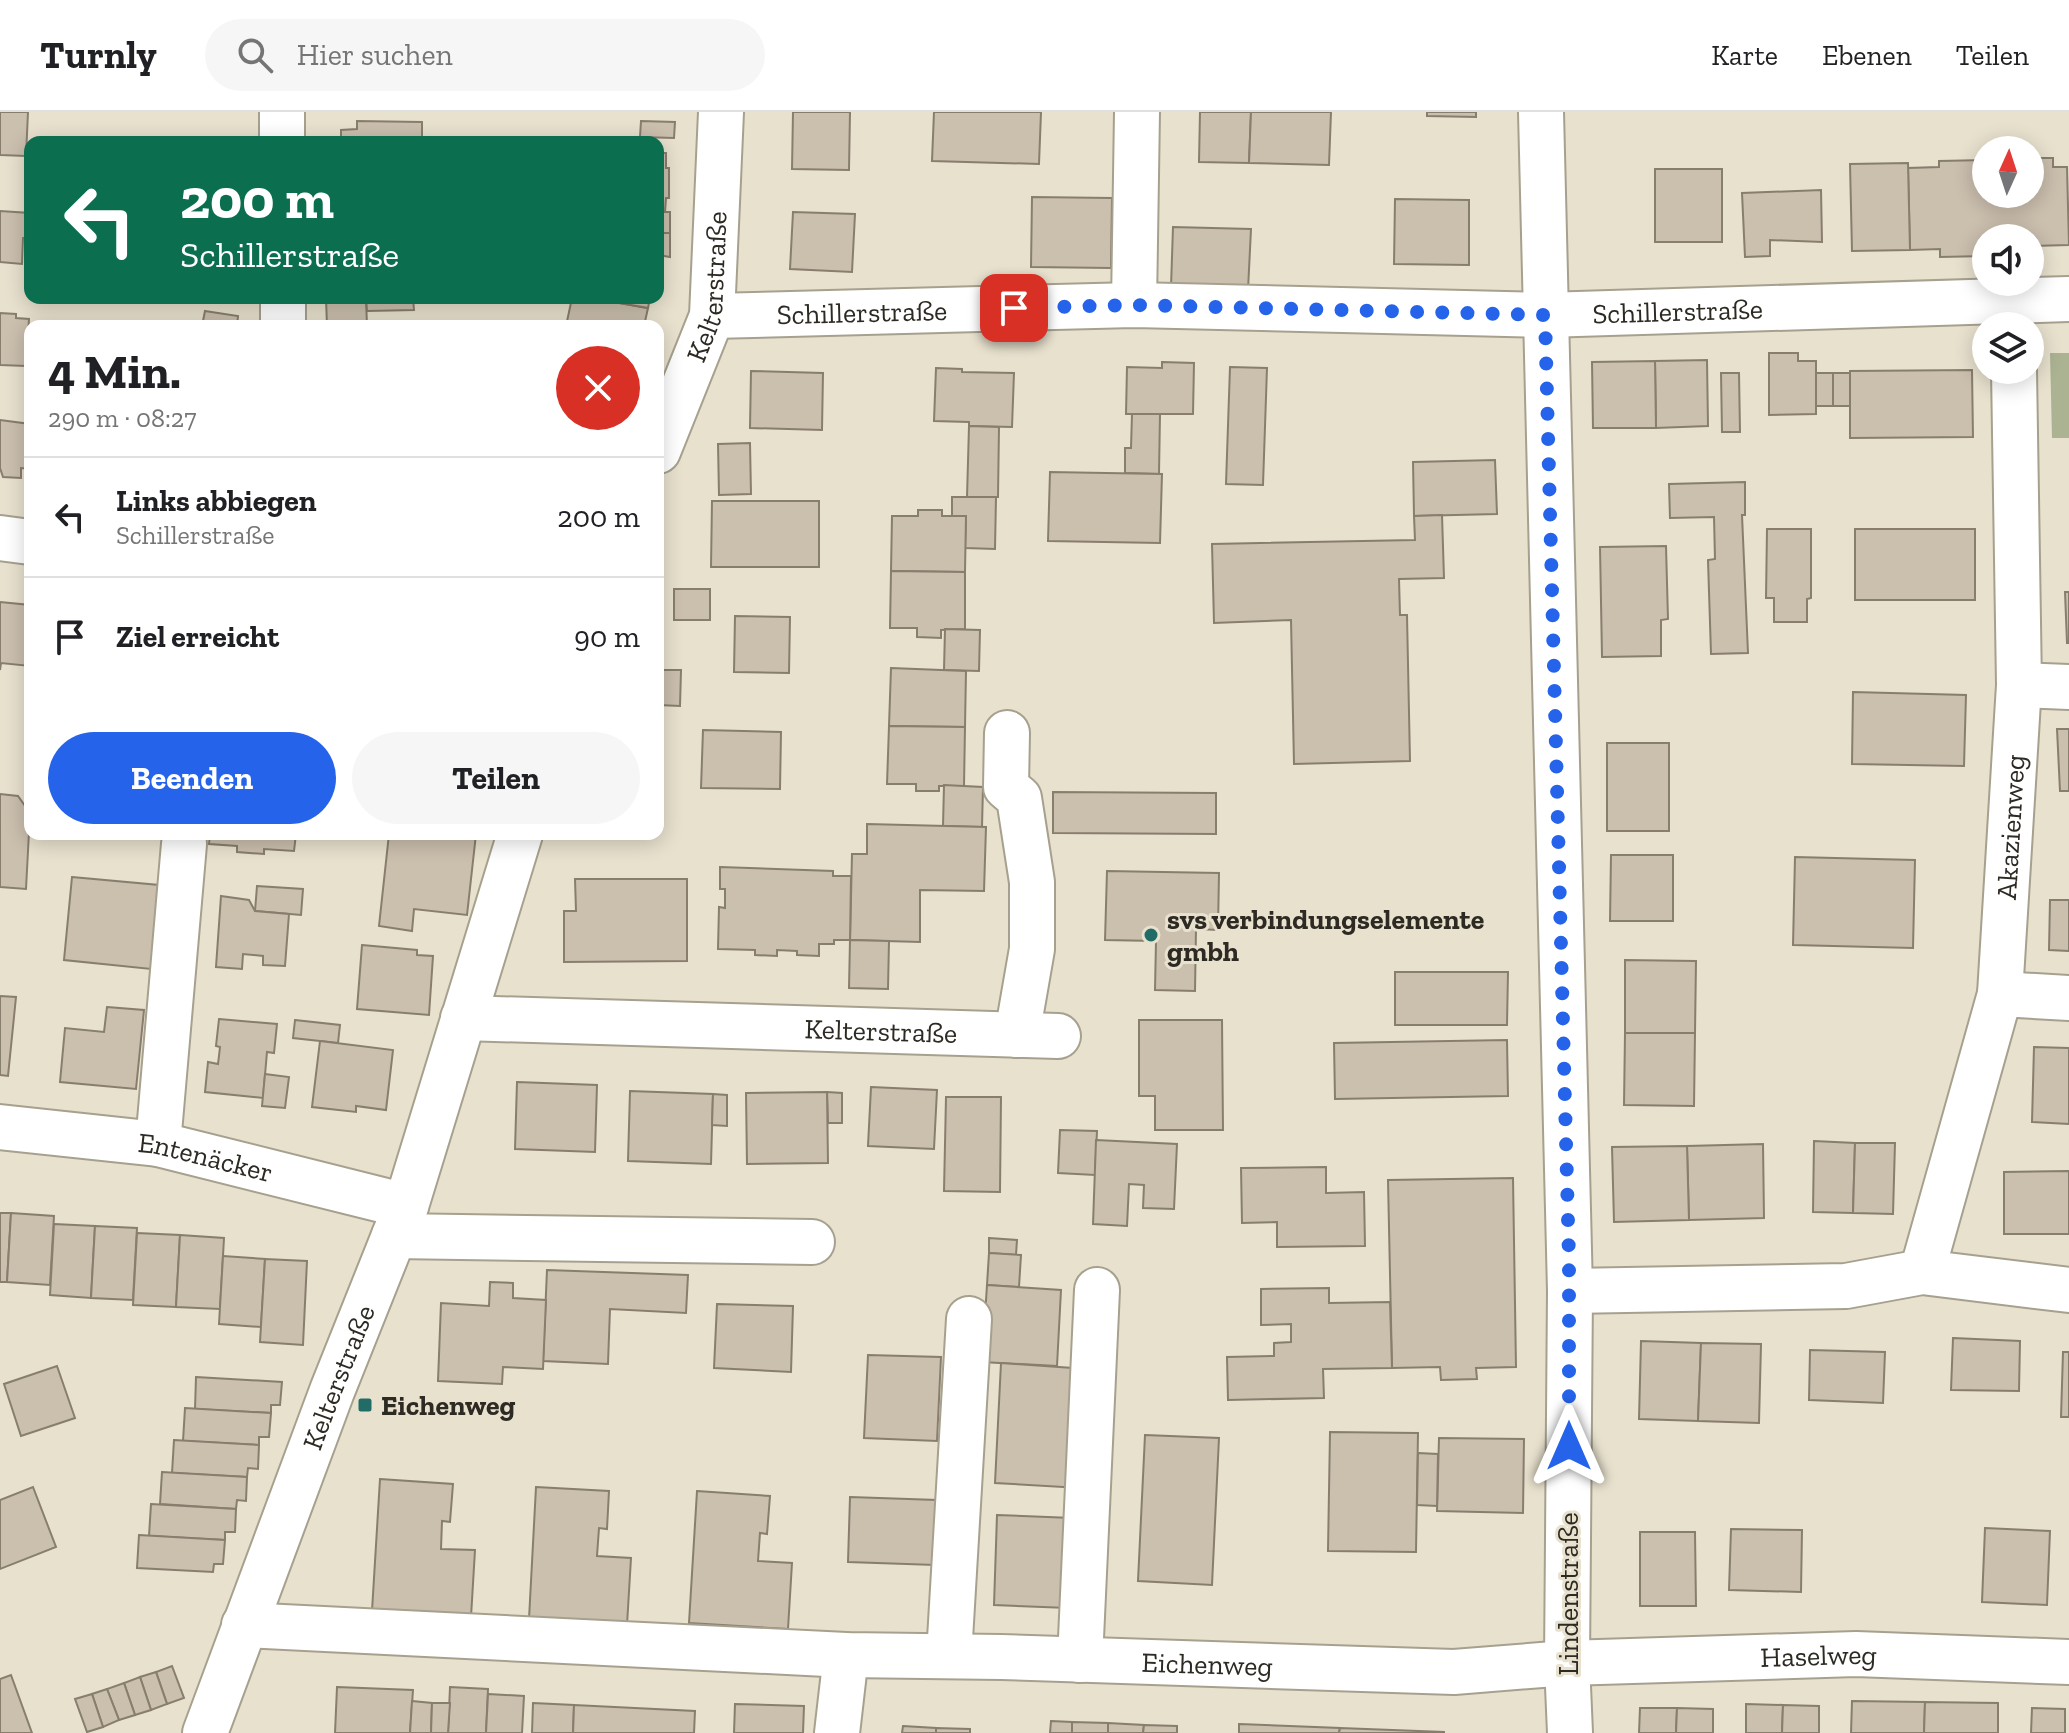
<!DOCTYPE html>
<html lang="de">
<meta charset="utf-8">
<style>
body{margin:0;font-family:"Zilla Slab",serif;background:#f6f6f6;color:#202124;height:100vh;display:flex;flex-direction:column;font-size:30px;white-space:nowrap}
*{box-sizing:border-box;margin:0}
p{font-size:26px;color:#757577}
.icon{flex:none;width:44px;height:44px;fill:none;stroke:currentColor;stroke-width:2;stroke-linecap:round;stroke-linejoin:round}
.map{position:relative;flex:1;overflow:hidden}
.drawer{position:absolute;left:24px;top:208px;width:640px;height:520px;display:flex;flex-direction:column;background:#fff;border-radius:16px;box-shadow:0 4px 20px #0003}
.drawer>*{flex:none}
.hud{position:absolute;left:24px;top:24px;width:640px;height:168px;border-radius:16px;box-shadow:0 4px 20px #0003;background:#0b6e4f;color:#fff;overflow:hidden}
.needle{width:52px;rotate:3deg}
.tools{position:absolute;left:1972px;top:24px;display:grid;gap:16px}
.tools a{display:grid;place-items:center;width:72px;height:72px;border-radius:50%;background:#fff;box-shadow:0 4px 20px #0003;font-size:40px}
.pin{position:absolute;display:grid;place-items:center;width:68px;height:68px;color:#fff;margin:-34px;border-radius:16px;box-shadow:0 4px 12px #0006}
.me{position:absolute;width:88px;margin:-44px;rotate:0deg;stroke-linejoin:round;filter:drop-shadow(0 0 6px #0008)}
.turn{display:flex;align-items:center;gap:28px;height:168px;padding:0 24px;font-size:36px}
.turn .icon{width:104px;height:104px;stroke-width:2.5}
.turn b{display:block;font-size:56px;line-height:68px}
.round{display:grid;place-items:center;flex:none;width:84px;height:84px;border-radius:42px;background:#f6f6f6}
.summary{display:flex;align-items:center;justify-content:space-between;height:136px;padding:0 24px}
h1{font-size:48px;font-weight:800;line-height:60px}
.primary-button{display:flex;gap:16px;margin-top:auto;padding:16px 24px}
.primary-button a{flex:1;height:92px;border-radius:48px;background:#2563eb;color:#fff;font-size:32px;font-weight:800;line-height:92px;text-align:center}
.primary-button a+a{background:#f6f6f6;color:#202124}
ul{padding:0;list-style:none}
li{display:flex;align-items:center;gap:24px;height:120px;padding:0 24px;border-top:2px solid #e0e0e0}
li div{flex:1}
li b{display:block;font-size:30px}
li em{font-style:normal}
header{display:flex;align-items:center;gap:48px;box-sizing:border-box;height:112px;padding:0 40px;background:#fff;border-bottom:2px solid #e0e0e0}
header strong{font-size:38px}
nav{display:flex;gap:44px;margin-inline-start:auto;font-size:28px}
.search{width:560px;height:72px;background:#f6f6f6;display:flex;align-items:center;gap:20px;box-sizing:border-box;padding:0 28px;border-radius:44px;color:#757577;font-size:30px}
.map>svg:first-child{display:block}
.green{fill:#abb393}
.building{fill:#cbbfae;stroke:#887e6e;stroke-width:2}
.lines{fill:none;stroke-linecap:round;stroke-linejoin:round}
.minor-casing{stroke:#a6a08e;stroke-width:48}
.minor{stroke:#fff;stroke-width:44}
.route{stroke:#2563eb;stroke-width:14;stroke-dasharray:0 25.2}
.poi-dot{fill:#226c67;stroke:#e8e1ce;stroke-width:3}
.labels{text-anchor:middle;dominant-baseline:central;stroke-width:6;stroke-linejoin:round;paint-order:stroke}
.street-label{font-size:28px;fill:#2d2a23;stroke:#e8e1ce}
.poi-label{font-size:28px;font-weight:bold;fill:#2d2a23;stroke:#e8e1ce;text-anchor:start}
</style>
<header>
<strong>Turnly</strong>
<div class="search"><svg class="icon" aria-label="search" viewBox="0 0 24 24"><circle cx="10" cy="10" r="6"/><path d="M15 15l6 6"/></svg>Hier suchen</div>
<nav><a>Karte</a><a>Ebenen</a><a>Teilen</a></nav>
</header>
<div class="map">
<svg width="2069" height="1621" viewBox="0 0 2069 1621">
<rect width="100%" height="100%" fill="#e8e1ce"/>
<path class="green" d="M2050 241H2069V326H2052Z"/>
<g class="building">
<path d="M0 0H28L26 44 0 43Z"/>
<path d="M793 0H850L849 58 792 57Z"/>
<path d="M934 0H1041L1039 52 932 49Z"/>
<path d="M1200 0H1251L1249 51 1199 50Z"/>
<path d="M1251 0H1331L1329 53 1249 51Z"/>
<path d="M1427 0H1476V5L1427 4Z"/>
<path d="M357 9 422 10V30H341V18L357 17Z"/>
<path d="M641 9 675 10 674 26 640 25Z"/>
<path d="M658 41H666V56H669V86H666L665 100H658Z"/>
<path d="M2031 46H2053V55H2067L2069 133 2030 134V126H1986V144L1940 145V137L1910 138 1908 56 1939 55V49L1986 48V82H2030Z"/>
<path d="M1908 51 1910 138 1852 139 1850 52Z"/>
<rect x="1655" y="57" width="67" height="73"/>
<path d="M1821 78 1822 130 1770 128V144L1745 145 1742 81Z"/>
<path d="M1032 85 1112 86 1111 156 1031 155Z"/>
<path d="M1395 87 1469 88V153L1394 152Z"/>
<path d="M0 99 30 101 29 126H23L22 152 0 150Z"/>
<rect x="658" y="100" width="12" height="21"/>
<path d="M793 100 855 102 852 160 790 157Z"/>
<path d="M1173 115 1251 117 1248 178 1171 175Z"/>
<path d="M658 121H670V145L658 143Z"/>
<path d="M326 186H366L367 214H327Z"/>
<path d="M366 186H413L414 198 367 199Z"/>
<path d="M572 186H591L648 196 644 214H566Z"/>
<path d="M591 186H650L648 196Z"/>
<path d="M205 199 238 204 237 214H202Z"/>
<path d="M0 201 16 202V206L29 207 26 254 0 253Z"/>
<path d="M1769 241H1798V249H1816V302L1769 303Z"/>
<path d="M1707 248 1708 314 1656 316 1655 249Z"/>
<path d="M1655 249 1656 316H1593L1592 250Z"/>
<path d="M1162 250 1194 251 1193 302H1126L1127 255 1162 256Z"/>
<path d="M1230 255 1267 256 1263 373 1226 372Z"/>
<path d="M936 256 962 257V260L1014 261 1012 315 969 314V310L934 309Z"/>
<path d="M1972 258 1973 325 1850 326V259Z"/>
<path d="M751 259 823 261 822 318 750 316Z"/>
<path d="M1721 261H1739L1740 320H1722Z"/>
<rect x="1816" y="261" width="17" height="33"/>
<rect x="1833" y="261" width="17" height="33"/>
<path d="M1132 302H1160L1159 362 1125 361V336H1131Z"/>
<path d="M0 308 30 312V357L21 356V366L3 365 0 356Z"/>
<path d="M969 314 999 315 998 385H967Z"/>
<path d="M750 331 751 382 719 383 718 332Z"/>
<path d="M1495 348 1497 402 1414 404 1413 350Z"/>
<path d="M1050 360 1162 362 1160 431 1048 429Z"/>
<path d="M1745 370V403H1742L1748 541 1711 542 1708 448 1715 447 1714 405 1670 406 1669 372Z"/>
<path d="M952 385H996L995 437 965 436 966 404H952Z"/>
<path d="M712 389H819V455H711Z"/>
<path d="M918 398H942V404H966L965 460 891 459 892 404H918Z"/>
<path d="M1442 403 1444 466 1399 467 1400 503H1407L1410 649 1294 652 1291 508 1214 511 1212 432 1415 428 1414 404Z"/>
<path d="M1767 417H1811V486L1807 487V510H1774V486H1766Z"/>
<rect x="1855" y="417" width="120" height="71"/>
<path d="M1666 434 1668 507 1661 508V544L1602 545 1600 435Z"/>
<path d="M891 459 965 460V517L941 518V526L917 525V516H890Z"/>
<rect x="674" y="477" width="36" height="31"/>
<path d="M2065 480H2069V531H2067Z"/>
<path d="M0 490 30 493V554L1 551 0 558Z"/>
<path d="M735 504 790 505 789 561 734 560Z"/>
<path d="M945 517 980 518 979 559 944 558Z"/>
<path d="M891 556 966 559 965 615 889 614Z"/>
<path d="M658 558H681L680 594 658 593Z"/>
<path d="M1853 580 1966 583 1964 654 1852 652Z"/>
<path d="M889 614 965 615 964 674H939V679H916V672H887Z"/>
<path d="M2057 617H2069V679H2060Z"/>
<path d="M703 618 781 620 780 677 701 676Z"/>
<rect x="1607" y="631" width="62" height="88"/>
<path d="M944 673 983 675 982 715 943 714Z"/>
<path d="M1053 680 1216 681V722L1053 721Z"/>
<path d="M0 682 18 684 30 701 26 777 0 775Z"/>
<path d="M867 712 986 715 984 779 920 778V830L850 828 852 742H867Z"/>
<path d="M210 722H296L294 739 264 737V742L237 740V734L209 732Z"/>
<path d="M389 722H476L467 803 414 797 412 819 379 814Z"/>
<path d="M1611 743H1673V809H1610Z"/>
<path d="M1795 745 1915 748 1913 836 1793 833Z"/>
<path d="M720 755 833 759V764H851L850 828H834V832H819V844L797 843V839L777 838V844L755 843V838L718 837 719 795 725 796V777H720Z"/>
<path d="M1107 759 1219 761 1218 818 1196 817 1195 879 1155 878 1156 829 1105 828Z"/>
<path d="M72 765 159 773 151 857 64 848Z"/>
<path d="M575 767H687V849L564 850V799H576Z"/>
<path d="M257 774 303 777 301 803 255 799Z"/>
<path d="M221 784 249 788 255 799 289 802 285 854 263 853V844L243 842 242 857 216 855Z"/>
<path d="M2050 788H2069V839L2049 838Z"/>
<path d="M850 828 889 829 888 877 849 876Z"/>
<path d="M362 833 417 838V843L433 844 429 903 357 897Z"/>
<path d="M1625 848 1696 849 1695 921H1625Z"/>
<path d="M1395 860H1508L1507 913H1395Z"/>
<path d="M0 884 16 885 8 964 0 963Z"/>
<path d="M107 895 144 898 136 977 60 970 65 916 104 920Z"/>
<path d="M219 907 277 912 274 941 267 940 263 986 205 980 208 950 218 952 220 935 216 934Z"/>
<path d="M295 908 340 913 338 931 293 926Z"/>
<path d="M1139 908H1222L1223 1018H1155V984H1139Z"/>
<path d="M1625 921H1695L1694 994 1624 993Z"/>
<path d="M1507 928 1508 984 1335 987 1334 931Z"/>
<path d="M320 929 393 938 386 998 356 994V1000L312 995Z"/>
<path d="M2034 935 2069 936V1012L2032 1010Z"/>
<path d="M265 962 289 965 285 996 262 994Z"/>
<path d="M517 970 597 973 595 1040 515 1037Z"/>
<path d="M871 975 937 978 934 1037 868 1034Z"/>
<path d="M630 979 713 982 711 1052 628 1049Z"/>
<path d="M827 980 842 981V1011H828Z"/>
<path d="M827 980 828 1051 747 1052 746 981Z"/>
<path d="M713 982 727 983V1014L712 1013Z"/>
<path d="M946 985H1001L1000 1080 944 1079Z"/>
<path d="M1060 1018 1097 1019 1095 1063 1058 1061Z"/>
<path d="M1096 1028 1177 1032 1174 1097 1143 1096 1144 1073 1129 1072 1127 1114 1093 1112Z"/>
<path d="M1814 1029 1855 1031 1853 1101 1813 1100Z"/>
<path d="M1855 1031H1895L1893 1102 1853 1101Z"/>
<path d="M1763 1032 1764 1106 1689 1108 1687 1034Z"/>
<path d="M1687 1034 1689 1108 1614 1110 1612 1035Z"/>
<path d="M1326 1055V1081L1364 1080 1365 1134 1277 1135V1110L1242 1111 1241 1056Z"/>
<path d="M2069 1059V1122H2004V1060Z"/>
<path d="M1513 1066 1516 1255 1476 1256 1477 1267 1441 1268 1440 1255 1392 1256 1388 1068Z"/>
<path d="M0 1101H11L7 1170H0Z"/>
<path d="M11 1101 54 1104 50 1173 7 1170Z"/>
<path d="M54 1112 95 1114 91 1186 50 1183Z"/>
<path d="M95 1114 137 1116 133 1188 91 1186Z"/>
<path d="M137 1121 180 1123 176 1195 133 1193Z"/>
<path d="M180 1123 224 1126 220 1197 176 1195Z"/>
<path d="M989 1126 1017 1128 1016 1143 989 1141Z"/>
<path d="M989 1141 1021 1143 1019 1175 987 1173Z"/>
<path d="M223 1144 265 1147 261 1215 219 1212Z"/>
<path d="M265 1147 307 1149 303 1233 260 1230Z"/>
<path d="M547 1158 688 1163 686 1201 610 1197 608 1252 543 1249Z"/>
<path d="M490 1170 513 1171V1186L546 1188 543 1257 503 1255 502 1272 438 1269 441 1191 489 1194Z"/>
<path d="M987 1173 1061 1178 1057 1254 982 1250Z"/>
<path d="M1329 1176V1191L1390 1190 1392 1256 1323 1257 1324 1286 1228 1288 1227 1245 1274 1244V1231L1291 1230V1212L1261 1213V1177Z"/>
<path d="M717 1192 793 1194 791 1260 714 1256Z"/>
<path d="M1953 1226 2020 1229 2019 1279 1951 1278Z"/>
<path d="M1641 1229 1701 1231 1698 1309 1639 1307Z"/>
<path d="M1701 1231 1761 1232 1759 1311 1698 1309Z"/>
<path d="M1810 1238 1885 1240 1883 1291 1809 1288Z"/>
<path d="M2063 1240H2069V1305H2061Z"/>
<path d="M868 1243 941 1245 937 1329 864 1326Z"/>
<path d="M1001 1251 1087 1257 1080 1376 995 1371Z"/>
<path d="M57 1254 75 1306 21 1324 4 1272Z"/>
<path d="M196 1265 282 1270 280 1293H271V1301L195 1297Z"/>
<path d="M185 1296 271 1301 269 1325H259V1333L183 1329Z"/>
<path d="M1330 1320 1418 1321 1416 1440 1328 1439Z"/>
<path d="M1145 1323 1219 1326 1212 1473 1138 1469Z"/>
<path d="M1439 1326 1524 1327 1523 1401 1437 1399Z"/>
<path d="M174 1328 259 1333 258 1357 248 1356 247 1365 172 1361Z"/>
<path d="M1418 1341 1438 1342 1437 1394 1417 1393Z"/>
<path d="M162 1360 247 1365 246 1389 237 1388 236 1397 160 1392Z"/>
<path d="M380 1367 453 1372 450 1410 442 1409 441 1437 475 1438 471 1505 372 1499Z"/>
<path d="M33 1375 56 1435 0 1457V1388Z"/>
<path d="M536 1375 609 1379 607 1417 599 1416 597 1444 631 1446 627 1513 529 1507Z"/>
<path d="M697 1379 770 1384 767 1422 760 1421 758 1449 792 1451 788 1517 689 1511Z"/>
<path d="M850 1385 937 1388 935 1453 848 1450Z"/>
<path d="M151 1392 236 1397 235 1420H225V1428L149 1424Z"/>
<path d="M997 1403 1072 1406 1068 1496 994 1493Z"/>
<path d="M1985 1416 2050 1419 2047 1493 1982 1490Z"/>
<path d="M1731 1417 1802 1418 1801 1480 1729 1478Z"/>
<path d="M1640 1420H1695L1696 1494H1640Z"/>
<path d="M139 1423 225 1428 223 1452H214L213 1460 137 1456Z"/>
<path d="M172 1554 184 1586 167 1592 156 1560Z"/>
<path d="M156 1560 167 1592 151 1598 140 1565Z"/>
<path d="M11 1563 32 1621H0V1567Z"/>
<path d="M140 1565 151 1598 135 1603 124 1571Z"/>
<path d="M124 1571 135 1603 119 1608 107 1577Z"/>
<path d="M337 1575 413 1578 410 1621H335Z"/>
<path d="M450 1575 488 1577 486 1621H448Z"/>
<path d="M107 1577 119 1608 103 1615 92 1582Z"/>
<path d="M92 1582 103 1615 87 1620 75 1587Z"/>
<path d="M488 1582 524 1584 522 1621H486Z"/>
<path d="M412 1589 432 1591 431 1621H410Z"/>
<path d="M1852 1589 1925 1590 1924 1621H1851Z"/>
<path d="M1925 1590 1998 1591V1621H1924Z"/>
<path d="M432 1591H450L448 1621H431Z"/>
<path d="M533 1591 574 1593 573 1621H532Z"/>
<path d="M735 1592 804 1594 803 1621H734Z"/>
<path d="M1746 1592 1783 1593 1782 1621H1746Z"/>
<path d="M574 1593 695 1599 694 1621H573Z"/>
<path d="M1783 1593 1819 1594V1621H1782Z"/>
<path d="M1640 1596H1677L1676 1621H1639Z"/>
<path d="M1677 1596 1713 1597V1621H1676Z"/>
<path d="M2032 1596 2065 1597V1621H2031Z"/>
<path d="M1051 1609 1072 1610V1621H1050Z"/>
<path d="M1072 1610 1108 1611V1621H1072Z"/>
<path d="M1108 1611 1144 1613 1143 1621H1108Z"/>
<path d="M1239 1612 1340 1616 1339 1621H1239Z"/>
<path d="M1144 1613 1177 1614V1621H1143Z"/>
<path d="M903 1614 936 1616V1621H902Z"/>
<path d="M936 1616 970 1617V1621H936Z"/>
<path d="M1340 1616 1444 1620V1621H1339Z"/>
</g>
<g class="lines">
<g class="minor-casing">
<g id="minor">
<path d="M282 0V30"/>
<path d="M1541 0 1570 1179 1567 1551 1570 1621"/>
<path d="M283 186V214"/>
<path d="M1134 193 1137 0"/>
<path id="s1" d="M712 204 1134 193 1545 203 2069 187"/>
<path id="s2" d="M658 339 712 204 721 0"/>
<path d="M0 426 30 430"/>
<path d="M2019 573 2069 575"/>
<path d="M1007 621 1006 675 1019 686 1032 770V837L1017 923"/>
<path d="M2000 882 2069 886"/>
<path id="s3" d="M463 906 1058 924"/>
<path id="s4" d="M0 1015 158 1032 406 1094"/>
<path d="M158 1032 184 732"/>
<path d="M394 1124 812 1130"/>
<path id="s5" d="M1922 1160 2000 882 2019 573 2014 258"/>
<path d="M1570 1179 1846 1174 1922 1160 2069 1178"/>
<path id="s6" d="M244 1513 846 1543 1001 1545 1454 1560 1567 1551 1856 1542 2069 1550"/>
<path d="M949 1544 969 1207"/>
<path d="M1080 1548 1097 1178"/>
<path id="s7" d="M205 1621 332 1279 406 1094 520 722"/>
<path d="M837 1621 846 1543"/>
</g>
</g>
<use href="#minor" class="minor"/>
</g>
<g class="lines">
<path class="route" d="M1014 196 1134 193 1545 203 1569 1147V1334"/>
</g>
<g class="poi-dot">
<circle cx="1151" cy="823" r="8"/>
<rect x="357" y="1285" width="16" height="16" rx="4"/>
</g>
<g class="labels">
<g class="street-label">
<text stroke="none"><textPath href="#s2" startOffset="174">Kelterstraße</textPath></text>
<text stroke="none"><textPath href="#s1" startOffset="966">Schillerstraße</textPath></text>
<text stroke="none"><textPath href="#s1" startOffset="150">Schillerstraße</textPath></text>
<text stroke="none"><textPath href="#s5" startOffset="456">Akazienweg</textPath></text>
<text stroke="none"><textPath href="#s3" startOffset="418">Kelterstraße</textPath></text>
<text stroke="none"><textPath href="#s4" startOffset="208">Entenäcker</textPath></text>
<text stroke="none"><textPath href="#s7" startOffset="380">Kelterstraße</textPath></text>
<text transform="translate(1568 1482) rotate(-90)">Lindenstraße</text>
<text stroke="none"><textPath href="#s6" startOffset="1576">Haselweg</textPath></text>
<text stroke="none"><textPath href="#s6" startOffset="964">Eichenweg</textPath></text>
</g>
<g class="poi-label">
<text x="1167" y="807">svs verbindungselemente<tspan x="1167" dy="32">gmbh</tspan></text>
<text x="381" y="1293">Eichenweg</text>
</g>
</g>
</svg>
<div class="tools">
<a><svg class="needle" viewBox="-14 -14 28 28"><path d="M0-13l5 13h-10z" fill="#e53935"/><path d="M0 13l5-13h-10z" fill="#757577"/></svg></a>
<a><svg class="icon" aria-label="sound" viewBox="0 0 24 24"><path d="M4 9h4l5-4v14l-5-4H4zM17 9q2 3 0 6"/></svg></a>
<a><svg class="icon" aria-label="layers" viewBox="0 0 24 24"><path d="M12 4l9 5-9 5-9-5zM3 14l9 5 9-5"/></svg></a>
</div>
<div class="pin" style="left:1014px;top:196px;background:#d93025"><svg class="icon" aria-label="arrive" viewBox="0 0 24 24"><path d="M6 21V4h12l-3 4 3 4H6"/></svg></div>
<svg class="me" style="left:1569px;top:1334px" viewBox="-20 -20 40 40"><path d="M0-17L14 15 0 8-14 15z" fill="#2563eb" stroke="#fff" stroke-width="4"/></svg>
<div class="hud">
<div class="turn"><svg class="icon" aria-label="left" viewBox="0 0 24 24"><path d="M17 20v-9H6M10 6l-5 5 5 5"/></svg><div><b>200 m</b>Schillerstraße</div></div>
</div>
<section class="drawer">
<div class="summary"><div><h1>4 Min.</h1><p>290 m · 08:27</p></div><a class="round" style="background:#d93025;color:#fff"><svg class="icon" aria-label="close" viewBox="0 0 24 24"><path d="M6 6l12 12M18 6L6 18"/></svg></a></div>
<ul>
<li><svg class="icon" aria-label="left" viewBox="0 0 24 24"><path d="M17 20v-9H6M10 6l-5 5 5 5"/></svg><div><b>Links abbiegen</b><p>Schillerstraße</p></div><em>200 m</em></li>
<li><svg class="icon" aria-label="arrive" viewBox="0 0 24 24"><path d="M6 21V4h12l-3 4 3 4H6"/></svg><div><b>Ziel erreicht</b></div><em>90 m</em></li>
</ul>
<div class="primary-button"><a>Beenden</a><a>Teilen</a></div>
</section>
</div>
